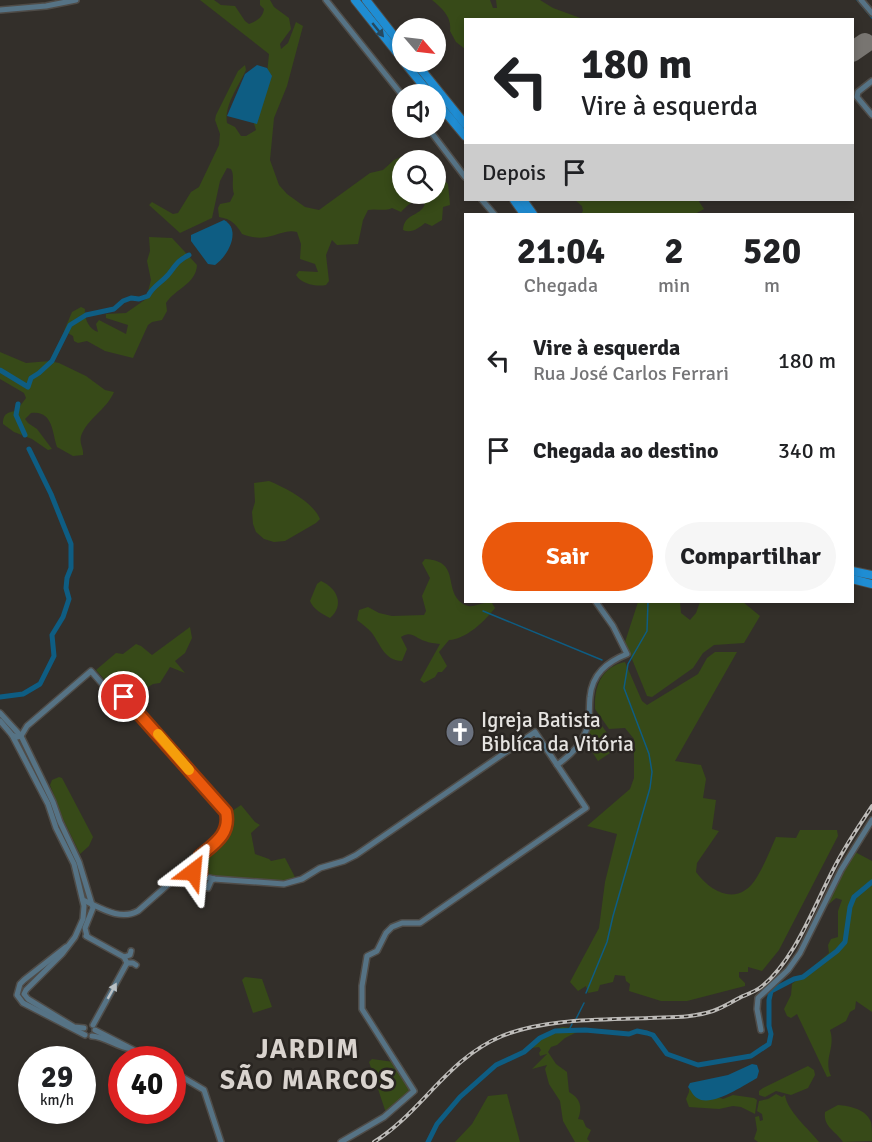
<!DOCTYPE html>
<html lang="pt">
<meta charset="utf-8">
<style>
body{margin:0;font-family:Signika,sans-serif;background:#f6f6f6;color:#202124;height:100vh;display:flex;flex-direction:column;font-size:22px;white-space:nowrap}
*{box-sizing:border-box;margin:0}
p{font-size:20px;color:#757577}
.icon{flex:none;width:33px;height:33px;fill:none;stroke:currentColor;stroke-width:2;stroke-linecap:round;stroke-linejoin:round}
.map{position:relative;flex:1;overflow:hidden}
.drawer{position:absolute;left:464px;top:213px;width:390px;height:390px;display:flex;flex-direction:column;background:#fff;border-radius:0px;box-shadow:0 3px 9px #0003}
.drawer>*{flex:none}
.top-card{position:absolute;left:464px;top:18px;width:390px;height:183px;border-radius:0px;box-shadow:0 3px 9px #0003;background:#fff;color:#202124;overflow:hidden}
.needle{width:39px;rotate:118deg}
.buttons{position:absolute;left:392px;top:18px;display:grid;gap:12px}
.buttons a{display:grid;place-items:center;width:54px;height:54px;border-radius:50%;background:#fff;box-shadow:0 3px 9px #0003;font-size:30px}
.speed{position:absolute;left:18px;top:1046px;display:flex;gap:12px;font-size:30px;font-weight:700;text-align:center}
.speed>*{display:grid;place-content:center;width:78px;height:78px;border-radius:50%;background:#fff;box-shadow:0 3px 9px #0003;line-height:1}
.speed small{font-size:15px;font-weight:400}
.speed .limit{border:9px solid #d22;background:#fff;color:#111}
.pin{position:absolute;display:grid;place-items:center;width:51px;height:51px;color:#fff;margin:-26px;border:3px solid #fff;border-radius:50%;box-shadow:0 2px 6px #0007}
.me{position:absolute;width:66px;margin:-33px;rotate:29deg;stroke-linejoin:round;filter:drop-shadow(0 0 4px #0008)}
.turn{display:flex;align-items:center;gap:21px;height:126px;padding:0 18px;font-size:27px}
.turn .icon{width:78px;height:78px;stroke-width:2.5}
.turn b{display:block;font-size:42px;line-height:51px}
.then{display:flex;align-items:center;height:57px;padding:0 18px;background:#0003;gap:12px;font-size:22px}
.eta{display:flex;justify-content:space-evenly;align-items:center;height:102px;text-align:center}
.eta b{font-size:36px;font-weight:700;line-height:42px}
.button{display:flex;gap:12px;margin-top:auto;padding:12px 18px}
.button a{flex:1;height:69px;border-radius:36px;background:#ea580c;color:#fff;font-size:24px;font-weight:700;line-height:69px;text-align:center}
.button a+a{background:#f6f6f6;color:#202124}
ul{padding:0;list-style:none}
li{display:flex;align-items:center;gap:18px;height:90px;padding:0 18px}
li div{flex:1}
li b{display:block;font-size:22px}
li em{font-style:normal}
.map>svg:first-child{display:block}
.green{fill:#374a18}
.water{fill:#0e5d83}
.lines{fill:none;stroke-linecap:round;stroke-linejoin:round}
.stream{stroke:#0e5d83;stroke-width:1.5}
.river{stroke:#0e5d83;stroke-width:5}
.runway{stroke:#787571;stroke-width:20}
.secondary-casing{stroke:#4f4c48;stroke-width:8}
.highway-casing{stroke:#4f4c48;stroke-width:10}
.secondary{stroke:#567385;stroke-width:5}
.highway{stroke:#1f8dd3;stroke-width:8}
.rail-casing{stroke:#bdbbb8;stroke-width:4}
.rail{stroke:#292521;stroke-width:1.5;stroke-dasharray:4.5;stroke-linecap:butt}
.oneway{fill:#26495f}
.oneway2{fill:#bac1c5}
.route-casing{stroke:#983908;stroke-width:15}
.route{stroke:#ea580c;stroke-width:10}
.slow{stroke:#f59e0b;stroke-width:10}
.labels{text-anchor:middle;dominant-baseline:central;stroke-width:5;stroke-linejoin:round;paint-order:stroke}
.poi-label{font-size:21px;fill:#e5e3e0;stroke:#292521;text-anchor:start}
.district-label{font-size:27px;font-weight:bold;letter-spacing:1.5px;fill:#d9d3ce;stroke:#292521}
</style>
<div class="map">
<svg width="872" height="1142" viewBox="0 0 872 1142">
<rect width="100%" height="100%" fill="#332f2a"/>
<g class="green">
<path d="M200 0H214L221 5 235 6 245 21 249 24C257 21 263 17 264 9L260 5V0H270L274 7 289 18 291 29 280 44 281 49 288 43 296 22 303 26 287 86 274 118 270 160 279 185 287 194 305 207 319 210 370 173 383 170 394 160 416 150 425 160H402V194H435V178L443 179 448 184 450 205 443 207 442 220 432 226 425 223C419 228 411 234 403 230 404 213 420 217 425 204 414 198 409 204 401 212L392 208C384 212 376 208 368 210L363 220 358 244 337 245 332 240 326 255 329 281 326 285C317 287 301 284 296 275L299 271 318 272 315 264 300 259 301 244 297 232C287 229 278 235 267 237 258 239 250 237 242 234 236 224 231 219 219 217L218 208 220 204 230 202 234 194C231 184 235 176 231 169L227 168 220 181 212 218 180 233 149 205 152 202 173 214 178 213 191 192 199 187 219 145 220 134 215 120 216 115 238 71 245 65 246 70C239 86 224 105 227 123L235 127 241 136H246L256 130 251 114 267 74 269 54Z"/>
<path d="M432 0H490L493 8H497L496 0H540L553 8 583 19 465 20V49L456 42 450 31C452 17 442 8 432 0Z"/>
<path d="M575 200H698L704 209 695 214H581L583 211 582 206Z"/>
<path d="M149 237 172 238 197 265C196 284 176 288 166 303L167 311 162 320 152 322 148 325 133 358 105 351 87 341 78 343 74 341 73 336 64 331 72 312 81 307 85 309C84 319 89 329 98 332L96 324 99 320 126 334 128 325 106 318V314L126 313 146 299 151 280 147 261 150 251Z"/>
<path d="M0 352 26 363 50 361 59 363 86 376 105 390 114 392C107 409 87 419 81 436 79 444 84 448 83 455L73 456 57 447C52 432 53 410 31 413L25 419 28 423 37 429 52 449 48 450 32 439 14 432 3 424C3 412 9 413 17 410L26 398 24 393 0 379Z"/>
<path d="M269 481C286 488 313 502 320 519L316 523 285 541 274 542 264 539 256 532 253 524 252 512 255 502 254 483Z"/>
<path d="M425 559C463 561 441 592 465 605 473 609 482 601 492 603L495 608C484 622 466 639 449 640L439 652 447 666 442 672H438L435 677 424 683 420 680 440 644C435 643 429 643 425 641 415 638 411 630 401 637L407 649 402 661C385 661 380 644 372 633 368 628 362 624 357 620L359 610 368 607 379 613 392 616 424 615 426 611 422 596 430 578 422 563Z"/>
<path d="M321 581C337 588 345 605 330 618 322 614 313 609 310 601L317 584Z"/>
<path d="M638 602H680L681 613 690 620 696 613 700 602H743L760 616 744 643 714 645 703 653 693 668 652 697 647 696 625 642Z"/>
<path d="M190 627 192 638 185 653 175 661 185 673 170 667 160 683 153 684 143 690 147 695 142 700 134 701 129 695 112 688 96 670 116 653 123 654 136 644 141 646 152 655Z"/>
<path d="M715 652H737L675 761 701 765 706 779 703 798 716 800 712 829 719 831 697 863 696 872C713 895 740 906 757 877 765 864 770 850 776 837L796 838 800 830H837L838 836 779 950 762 971 748 967V972H739V977L745 983V986L687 1001H661L629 991 630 984 626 981 625 976 615 975 613 982 600 985 598 991 588 993 586 986 578 991 570 982 599 928 605 882 617 834 587 826 630 789 634 778V739L625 728 609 729 595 709C594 687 601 667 625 662L642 701 647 705 698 674 707 658Z"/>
<path d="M593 713 607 733 610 753 598 761 584 739Z"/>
<path d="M59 777 62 778 93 837 89 846 80 854 62 817 50 785 52 780Z"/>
<path d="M241 805 255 822 260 825 251 833 255 854 269 859 271 861 285 858 296 879 279 882 211 876 206 874 204 857C217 840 232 838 229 813Z"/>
<path d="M855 852 872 861V1012L856 1001 855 1009 850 1012 846 1021 830 1030C836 1048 823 1059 831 1076L827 1077 797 1014 791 1018 787 1016 784 1009 791 995 792 984 829 953 828 945 831 939 838 937V911L842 900 836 898 829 904V898Z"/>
<path d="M245 977 262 979 272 1007 253 1013 242 980Z"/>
<path d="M562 1027 574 1028 577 1032 565 1038 557 1045 551 1047 548 1052 556 1064 567 1072 569 1092C580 1098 583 1107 578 1119L583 1120 586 1127 591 1130 587 1139 590 1142H575L563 1121 560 1101 549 1084 545 1069 547 1065 532 1069 547 1054 540 1056 539 1053 541 1050 539 1047 532 1048C538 1036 550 1031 562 1027Z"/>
<path d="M372 1059 394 1062 409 1087V1093L388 1112 385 1110 369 1062Z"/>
<path d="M808 1066 814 1070 815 1075 808 1088 791 1095 776 1091 765 1097 759 1095V1091L763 1088Z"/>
<path d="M689 1086 723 1099 733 1095 754 1098 757 1100 755 1114 741 1107 733 1106 719 1109 689 1107 686 1099 689 1092Z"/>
<path d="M507 1094 520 1142H455L472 1124 488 1096Z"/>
<path d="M776 1094 782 1097 785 1095C787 1111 809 1129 819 1142H758L754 1139 757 1130 755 1117 759 1116 760 1121 763 1120 762 1114 757 1111 759 1101 768 1099Z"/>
<path d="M838 1105C850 1106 866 1109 871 1122 872 1127 872 1135 872 1141L843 1142C836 1131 823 1127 825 1112Z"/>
</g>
<g class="water">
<path d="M257 65 267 68 272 76 257 124 227 116 245 74Z"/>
<path d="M224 220C242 230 228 256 215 265L208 264 191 241V235Z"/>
<path d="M752 1064 757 1065 759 1071 757 1078C744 1085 711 1108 697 1098 693 1096 691 1090 688 1087L690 1083 728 1075Z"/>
</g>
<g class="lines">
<g class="stream">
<path d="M857 0 872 18"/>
<path d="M483 611 602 660"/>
<path d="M586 993 607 942 613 916 650 788 652 772 649 754 624 688 628 664 647 631 648 602"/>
<path d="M576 1019 584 1003"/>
<path d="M569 1030 572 1024"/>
</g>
<g class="river">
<path d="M0 370 28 387 31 378 39 373 52 361 70 325 86 315 114 309 123 301 131 298 139 299 148 296C153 286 161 283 168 275 176 265 177 261 189 255"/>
<path d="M18 404 16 415 25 435"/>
<path d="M0 697 23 694 40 684 54 656 52 635 63 617 69 599 66 588 67 578 71 568V544L51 494 29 449"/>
<path d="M428 1142 437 1124 460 1097 496 1065 524 1052 540 1038 555 1031 585 1030 629 1034 637 1031 647 1033 653 1035 667 1054 698 1065 751 1056 769 1044 771 1034 769 1026V1000L771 991 794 979 803 977 837 951 845 942 850 907 854 897 872 882"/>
</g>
<path class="runway" d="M852 52 865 43"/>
<g class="secondary-casing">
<g id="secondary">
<path d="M326 0 402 95"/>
<path d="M861 0 872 13"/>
<path d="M0 10 46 6 76 0"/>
<path d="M872 81 858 92 857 97 872 115"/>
<path d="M428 128 465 177"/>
<path d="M482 200 494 214"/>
<path d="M0 713 21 736 53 802 60 822 79 862 93 908 85 928 87 936"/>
<path d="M0 721 12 735 48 804 56 828 74 864 84 906 83 919 75 937 62 954 26 990 24 994 28 999 74 1027 84 1028"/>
<path d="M12 735 17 737 21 736 27 726 91 671 110 693 118 694 129 700 226 812 227 825 221 838 138 911C120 921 101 908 83 900"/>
<path d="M557 765C572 754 583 743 588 725 590 715 589 706 590 697 592 674 607 662 627 654L613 626 596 602"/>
<path d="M200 856 205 877"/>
<path d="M184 871 214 879 284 884 302 879 320 868 344 861 356 855 535 732 586 808 420 923H402L392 927 386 933 377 951 367 956 362 986V1009L414 1091 384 1117 341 1142"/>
<path d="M208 888 211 881 214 879"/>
<path d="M86 936 124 957"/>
<path d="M66 947 24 980 20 984 17 995 23 1003 85 1035"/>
<path d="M124 957 130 955 131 951"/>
<path d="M127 963H133L136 965"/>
<path d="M93 1025 127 963 124 957"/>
<path d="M95 1030 151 1059"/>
<path d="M761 1030 757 1009 758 998 788 970 800 953 841 870 872 820"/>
<path d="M92 1036C106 1037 117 1047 131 1049"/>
<path d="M172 1071 204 1090 221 1142"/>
</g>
</g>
<g class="highway-casing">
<g id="highway">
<path d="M355 0 402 59"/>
<path d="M366 0 402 46"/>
<path d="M404 62 430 94"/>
<path d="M415 62 465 124"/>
<path d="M435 100 465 136"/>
<path d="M514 200 524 214"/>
<path d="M523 200 533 214"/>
<path d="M852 571 872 575"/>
<path d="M852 579 872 584"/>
</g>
</g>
<use href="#secondary" class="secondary"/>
<use href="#highway" class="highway"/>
<g class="rail-casing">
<path id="rail" d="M374 1142C422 1112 447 1059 502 1036 547 1018 602 1020 650 1018 671 1017 692 1018 713 1011 722 1008 732 1002 741 997 748 994 756 991 761 987 794 962 815 904 834 868 845 846 859 826 872 806"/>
</g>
<use href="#rail" class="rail"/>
</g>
<defs><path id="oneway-solid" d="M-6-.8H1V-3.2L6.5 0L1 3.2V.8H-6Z" transform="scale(1.5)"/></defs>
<use class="oneway" href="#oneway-solid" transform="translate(378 30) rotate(51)"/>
<use class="oneway2" href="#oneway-solid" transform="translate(112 991) rotate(-61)"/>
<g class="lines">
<g class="route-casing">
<path id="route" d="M124 697 226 812C231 834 214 844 200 856L201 872 196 874 193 872"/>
</g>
<use href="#route" class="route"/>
<path class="slow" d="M158 734 189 770"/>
</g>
<defs>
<g id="church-disc" transform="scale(1.5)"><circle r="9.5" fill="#6b7280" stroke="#292521"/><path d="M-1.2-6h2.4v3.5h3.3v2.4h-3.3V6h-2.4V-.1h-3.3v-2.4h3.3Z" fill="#fff"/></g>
</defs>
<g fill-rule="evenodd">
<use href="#church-disc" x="460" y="732"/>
</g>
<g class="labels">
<g class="poi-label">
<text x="481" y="720">Igreja Batista<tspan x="481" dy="24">Biblíca da Vitória</tspan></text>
</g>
<g class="district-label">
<text x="308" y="1049">JARDIM<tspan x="308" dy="31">SÃO MARCOS</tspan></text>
</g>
</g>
</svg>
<div class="buttons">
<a><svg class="needle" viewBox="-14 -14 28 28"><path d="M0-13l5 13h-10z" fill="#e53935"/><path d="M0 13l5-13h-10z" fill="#757577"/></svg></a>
<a><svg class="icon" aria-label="sound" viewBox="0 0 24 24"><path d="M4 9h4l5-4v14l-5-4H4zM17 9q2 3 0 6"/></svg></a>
<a><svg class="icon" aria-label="search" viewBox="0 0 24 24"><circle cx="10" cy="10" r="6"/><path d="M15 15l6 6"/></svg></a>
</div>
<div class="speed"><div>29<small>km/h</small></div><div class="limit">40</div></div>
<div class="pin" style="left:124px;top:697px;background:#d93025"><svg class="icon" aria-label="arrive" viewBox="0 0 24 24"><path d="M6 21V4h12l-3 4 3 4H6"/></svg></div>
<svg class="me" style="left:193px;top:872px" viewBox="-20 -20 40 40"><path d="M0-17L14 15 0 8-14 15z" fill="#ea580c" stroke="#fff" stroke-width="4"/></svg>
<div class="top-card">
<div class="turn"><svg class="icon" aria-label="left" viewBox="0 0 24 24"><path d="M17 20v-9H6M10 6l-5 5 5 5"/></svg><div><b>180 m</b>Vire à esquerda</div></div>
<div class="then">Depois<svg class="icon" aria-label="arrive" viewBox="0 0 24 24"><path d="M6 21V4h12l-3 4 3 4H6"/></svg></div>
</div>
<section class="drawer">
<div class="eta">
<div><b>21:04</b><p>Chegada</p></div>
<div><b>2</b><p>min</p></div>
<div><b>520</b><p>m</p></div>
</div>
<ul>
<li><svg class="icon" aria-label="left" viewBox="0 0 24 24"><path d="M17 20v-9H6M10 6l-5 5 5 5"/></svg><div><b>Vire à esquerda</b><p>Rua José Carlos Ferrari</p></div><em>180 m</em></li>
<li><svg class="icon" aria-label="arrive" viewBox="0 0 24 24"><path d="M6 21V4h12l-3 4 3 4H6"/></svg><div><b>Chegada ao destino</b></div><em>340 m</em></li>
</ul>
<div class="button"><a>Sair</a><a>Compartilhar</a></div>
</section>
</div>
